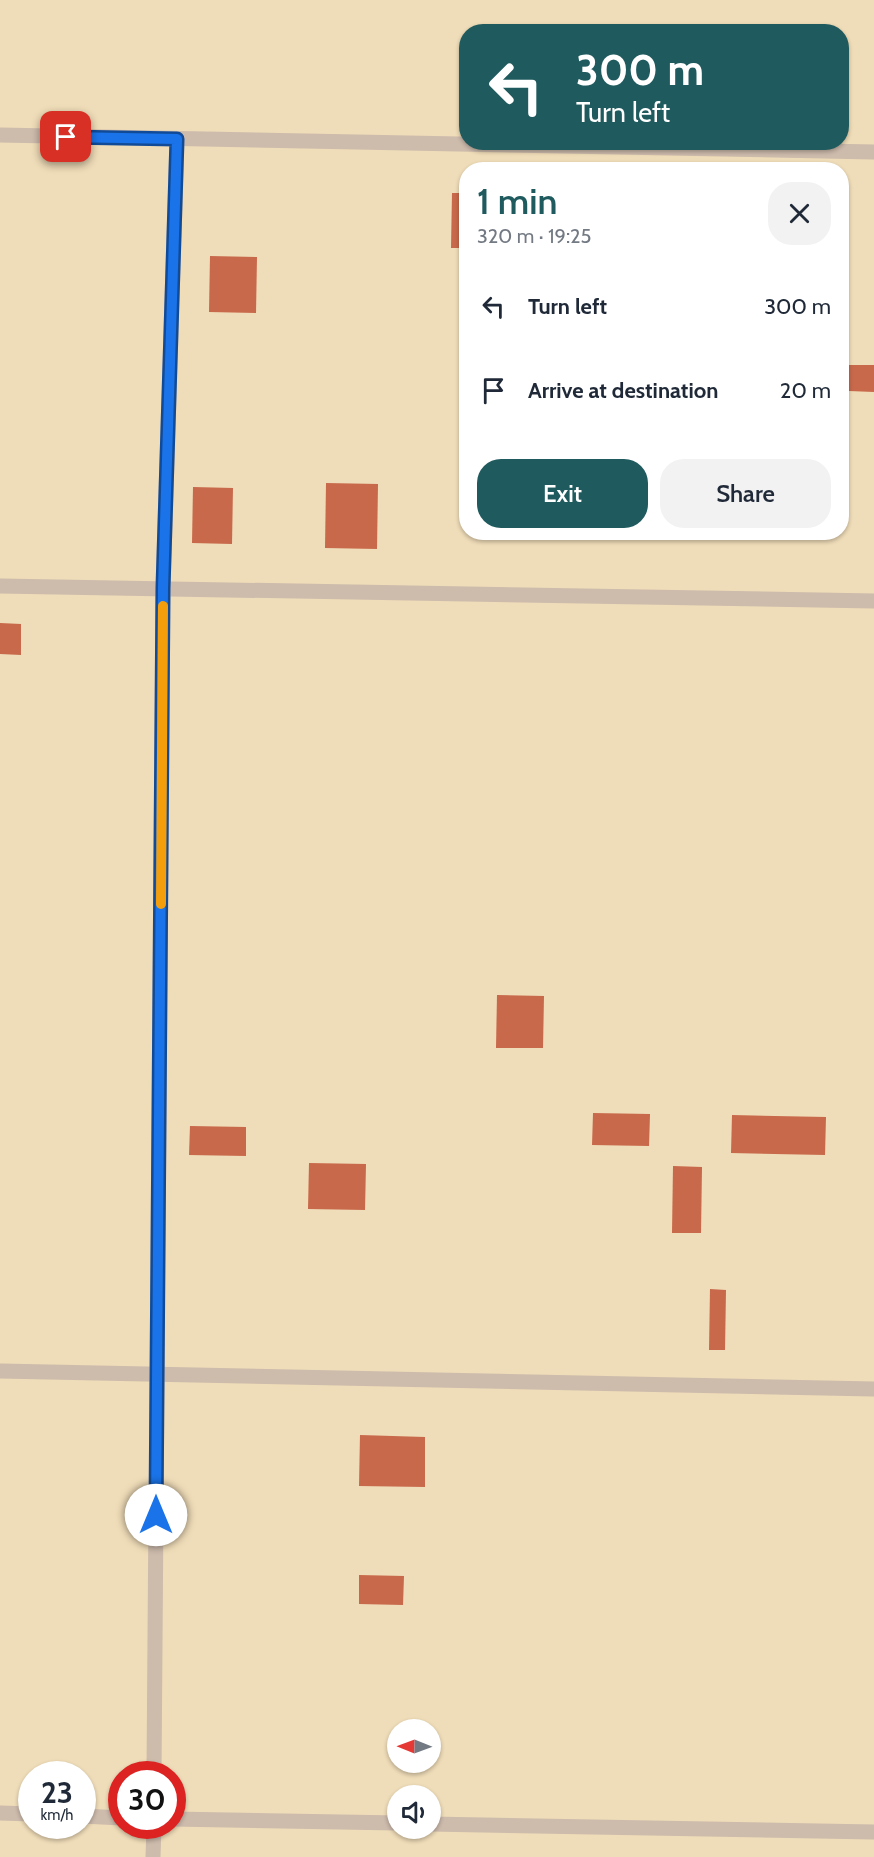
<!DOCTYPE html>
<meta charset="utf-8">
<style>
body{margin:0;font-family:Cabin,sans-serif;background:#f2f2f3;color:#1f2937;height:100vh;display:flex;flex-direction:column;font-size:22px;white-space:nowrap}
*{box-sizing:border-box;margin:0}
p{font-size:20px;color:#747a83}
.icon{flex:none;width:33px;height:33px;fill:none;stroke:currentColor;stroke-width:2;stroke-linecap:round;stroke-linejoin:round}
.map{position:relative;flex:1;overflow:hidden}
.drawer{position:absolute;left:459px;top:162px;width:390px;height:378px;display:flex;flex-direction:column;background:#fff;border-radius:24px;box-shadow:0 2px 4px #0004}
.drawer>*{flex:none}
.top-card{position:absolute;left:459px;top:24px;width:390px;height:126px;border-radius:24px;box-shadow:0 2px 4px #0004;background:#1f5a5e;color:#fff;overflow:hidden}
.needle{width:39px;rotate:271deg}
.tools{position:absolute;left:387px;top:1719px;display:grid;gap:12px}
.tools a{display:grid;place-items:center;width:54px;height:54px;border-radius:50%;background:#fff;box-shadow:0 2px 4px #0004;font-size:30px}
.speed{position:absolute;left:18px;top:1761px;display:flex;gap:12px;font-size:30px;font-weight:700;text-align:center}
.speed>*{display:grid;place-content:center;width:78px;height:78px;border-radius:50%;background:#fff;box-shadow:0 2px 4px #0004;line-height:1}
.speed small{font-size:15px;font-weight:400}
.speed .limit{border:9px solid #d22;background:#fff;color:#111}
.pin{position:absolute;display:grid;place-items:center;width:51px;height:51px;color:#fff;margin:-26px;border-radius:12px;box-shadow:0 3px 9px #0006}
.me{position:absolute;width:66px;margin:-33px;rotate:0deg;stroke-linejoin:round;filter:drop-shadow(0 0 4px #0008)}
.turn{display:flex;align-items:center;gap:21px;height:126px;padding:0 18px;font-size:27px}
.turn .icon{width:78px;height:78px;stroke-width:2.5}
.turn b{display:block;font-size:42px;line-height:51px}
.round{display:grid;place-items:center;flex:none;width:63px;height:63px;border-radius:24px;background:#f2f2f3}
.headline{display:flex;align-items:center;justify-content:space-between;height:102px;padding:0 18px}
h1{font-size:36px;font-weight:600;line-height:45px;color:#1f5a5e}
.primary-button{display:flex;gap:12px;margin-top:auto;padding:12px 18px}
.primary-button a{flex:1;height:69px;border-radius:24px;background:#1f5a5e;color:#fff;font-size:24px;font-weight:600;line-height:69px;text-align:center}
.primary-button a+a{background:#f2f2f3;color:#1f2937}
ul{padding:0;list-style:none}
li{display:flex;align-items:center;gap:18px;height:84px;padding:0 18px}
li div{flex:1}
li b{display:block;font-size:22px}
li em{font-style:normal}
.map>svg:first-child{display:block}
.sand{fill:#efdcb8;fill-rule:evenodd}
.building{fill:#c8694b}
.lines{fill:none;stroke-linecap:round;stroke-linejoin:round}
.street{stroke:#cdbbac;stroke-width:15}
.route-casing{stroke:#114b97;stroke-width:15}
.route{stroke:#1a73e8;stroke-width:10}
.slow{stroke:#f59e0b;stroke-width:10}
</style>
<div class="map">
<svg width="874" height="1857" viewBox="0 0 874 1857">
<rect width="100%" height="100%" fill="#f4ebe1"/>
<path class="sand" d="M0 0H874V1857H0ZM466 32H842V142H466ZM466 170H842V532H466ZM398 1730H430V1762H398ZM32 1774H82V1826H32ZM122 1774H172V1826H122ZM398 1796H430V1828H398Z"/>
<g class="building">
<path d="M452 193H466V248H451Z"/>
<path d="M210 256 257 257 256 313 209 312Z"/>
<path d="M849 365H874V392L849 391Z"/>
<path d="M326 483 378 484 377 549 325 548Z"/>
<path d="M193 487 233 488 232 544 192 543Z"/>
<path d="M0 623 21 624V655L0 654Z"/>
<path d="M497 995 544 996 543 1048H496Z"/>
<path d="M593 1113 650 1114 649 1146 592 1145Z"/>
<path d="M732 1115 826 1117 825 1155 731 1153Z"/>
<path d="M190 1126 246 1127V1156L189 1155Z"/>
<path d="M309 1163 366 1164 365 1210 308 1209Z"/>
<path d="M673 1166 702 1167 701 1233H672Z"/>
<path d="M710 1289 726 1290 725 1350H709Z"/>
<path d="M360 1435 425 1437V1487L359 1486Z"/>
<path d="M359 1575 404 1576 403 1605 359 1604Z"/>
</g>
<g class="lines">
<g class="street">
<path d="M0 135 874 152"/>
<path d="M0 586 874 601"/>
<path d="M0 1371 874 1389"/>
<path d="M154 1774 163 588 177 139"/>
<path d="M0 1813 32 1814"/>
<path d="M82 1816 122 1818"/>
<path d="M172 1819 398 1823"/>
<path d="M430 1824 874 1832"/>
<path d="M153 1857 154 1826"/>
</g>
</g>
<g class="lines">
<g class="route-casing">
<path id="route" d="M66 137 177 139 163 588 156 1515"/>
</g>
<use href="#route" class="route"/>
<path class="slow" d="M161 904 163 606"/>
</g>
</svg>
<div class="tools">
<a><svg class="needle" viewBox="-14 -14 28 28"><path d="M0-13l5 13h-10z" fill="#e53935"/><path d="M0 13l5-13h-10z" fill="#747a83"/></svg></a>
<a><svg class="icon" aria-label="sound" viewBox="0 0 24 24"><path d="M4 9h4l5-4v14l-5-4H4zM17 9q2 3 0 6"/></svg></a>
</div>
<div class="speed"><div>23<small>km/h</small></div><div class="limit">30</div></div>
<div class="pin" style="left:66px;top:137px;background:#d93025"><svg class="icon" aria-label="arrive" viewBox="0 0 24 24"><path d="M6 21V4h12l-3 4 3 4H6"/></svg></div>
<svg class="me" style="left:156px;top:1515px" viewBox="-20 -20 40 40"><circle r="19" fill="#fff"/><path d="M0-13L10 11 0 6-10 11z" fill="#1a73e8"/></svg>
<div class="top-card">
<div class="turn"><svg class="icon" aria-label="left" viewBox="0 0 24 24"><path d="M17 20v-9H6M10 6l-5 5 5 5"/></svg><div><b>300 m</b>Turn left</div></div>
</div>
<section class="drawer">
<div class="headline"><div><h1>1 min</h1><p>320 m · 19:25</p></div><a class="round"><svg class="icon" aria-label="close" viewBox="0 0 24 24"><path d="M6 6l12 12M18 6L6 18"/></svg></a></div>
<ul>
<li><svg class="icon" aria-label="left" viewBox="0 0 24 24"><path d="M17 20v-9H6M10 6l-5 5 5 5"/></svg><div><b>Turn left</b></div><em>300 m</em></li>
<li><svg class="icon" aria-label="arrive" viewBox="0 0 24 24"><path d="M6 21V4h12l-3 4 3 4H6"/></svg><div><b>Arrive at destination</b></div><em>20 m</em></li>
</ul>
<div class="primary-button"><a>Exit</a><a>Share</a></div>
</section>
</div>
